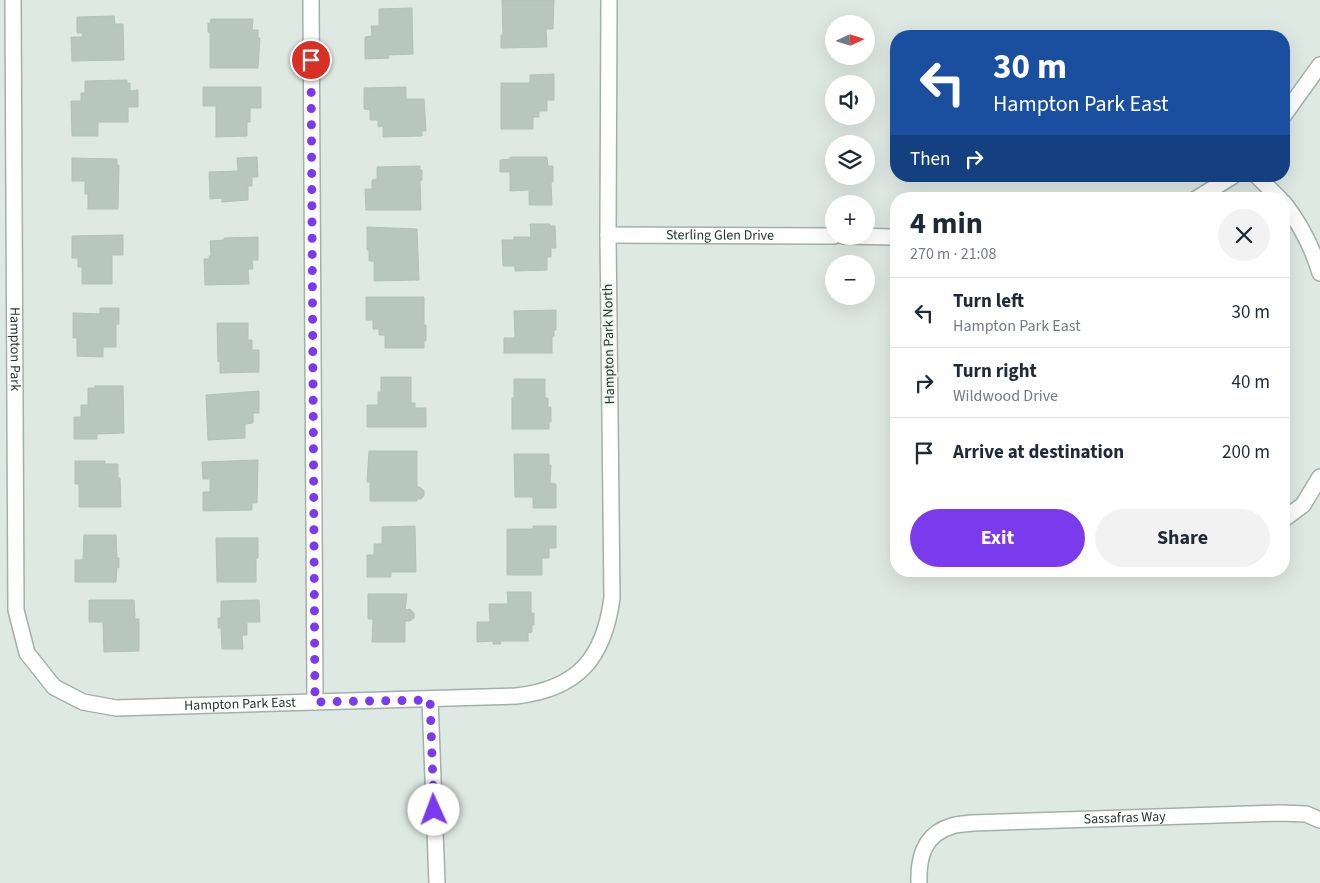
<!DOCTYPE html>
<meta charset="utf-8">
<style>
body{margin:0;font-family:"Source Sans 3",sans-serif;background:#f2f2f3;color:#1f2937;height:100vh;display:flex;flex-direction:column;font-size:19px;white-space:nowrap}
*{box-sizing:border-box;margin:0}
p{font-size:16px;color:#747a83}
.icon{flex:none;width:28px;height:28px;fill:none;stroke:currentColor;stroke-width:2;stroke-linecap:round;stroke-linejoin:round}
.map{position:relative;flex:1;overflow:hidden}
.sheet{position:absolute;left:890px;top:192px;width:400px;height:385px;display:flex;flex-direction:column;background:#fff;border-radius:20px;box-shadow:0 5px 20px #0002}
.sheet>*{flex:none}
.guide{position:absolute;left:890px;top:30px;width:400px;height:152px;border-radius:20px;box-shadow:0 5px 20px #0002;background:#1a4fa0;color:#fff;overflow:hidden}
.needle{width:32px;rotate:86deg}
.fabs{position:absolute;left:825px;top:15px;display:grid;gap:10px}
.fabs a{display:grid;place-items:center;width:50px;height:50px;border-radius:50%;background:#fff;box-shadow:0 5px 20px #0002;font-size:25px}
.pin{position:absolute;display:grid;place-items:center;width:42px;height:42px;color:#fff;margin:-21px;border:2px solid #fff;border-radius:50%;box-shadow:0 1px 5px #0007}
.me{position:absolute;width:55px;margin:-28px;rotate:358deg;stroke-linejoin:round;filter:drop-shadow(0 0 4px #0008)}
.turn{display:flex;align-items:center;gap:18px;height:105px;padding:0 20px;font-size:22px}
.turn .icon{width:65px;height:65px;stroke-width:2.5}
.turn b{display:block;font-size:35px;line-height:42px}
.then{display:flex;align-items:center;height:48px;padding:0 20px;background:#0003;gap:10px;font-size:19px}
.round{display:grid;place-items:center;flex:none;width:52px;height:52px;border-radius:26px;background:#f2f2f3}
.overview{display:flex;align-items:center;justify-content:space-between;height:85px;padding:0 20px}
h1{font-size:30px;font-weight:700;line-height:38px}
.primary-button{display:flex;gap:10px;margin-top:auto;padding:10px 20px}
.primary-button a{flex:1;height:58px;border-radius:30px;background:#7c3aed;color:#fff;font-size:20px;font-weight:700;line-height:58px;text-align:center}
.primary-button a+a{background:#f2f2f3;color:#1f2937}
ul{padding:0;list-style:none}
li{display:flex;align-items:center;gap:15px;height:70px;padding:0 20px;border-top:1px solid #e0e1e3}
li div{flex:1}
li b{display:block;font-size:19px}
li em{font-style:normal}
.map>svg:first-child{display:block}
.building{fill:#b7c6bf;stroke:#b2c2ba}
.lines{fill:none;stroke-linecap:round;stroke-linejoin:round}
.minor-casing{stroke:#a2b0aa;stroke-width:18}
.minor{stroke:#fff;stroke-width:15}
.route{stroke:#7c3aed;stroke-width:9;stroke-dasharray:0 16.2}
.labels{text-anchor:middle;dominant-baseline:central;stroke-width:4;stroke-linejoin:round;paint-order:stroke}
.street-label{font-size:14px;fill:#213730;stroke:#eff6f2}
</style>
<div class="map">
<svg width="1320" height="883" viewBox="0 0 1320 883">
<rect width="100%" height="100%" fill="#dfe9e4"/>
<g class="building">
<path d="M502 0H554L553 29H546L547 47 501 48V35H503Z"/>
<path d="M412 8 413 54 388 55 389 58 365 59V37L372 36 371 26H379V9Z"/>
<path d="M114 16 115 24H123L124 60 72 61 71 37H83L82 33H77V17Z"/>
<path d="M211 19H253L252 30H258V38H260L258 68H210V32H208V23H210Z"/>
<path d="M554 74V100H547V111H539V117H533V129H501V83H530V75Z"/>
<path d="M127 80V83H130V91L138 90V107H128V122H98V136H72L71 101H81V93H85V81Z"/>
<path d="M203 87H261V108H250V122H247V136L216 137V106H203Z"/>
<path d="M406 87V99H424L426 131H422V136L383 137V126L378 127V120H370V110L364 109V88Z"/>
<path d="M257 157 258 177H252V186H248V200L222 202V198L210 199 209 172 238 171 237 158Z"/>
<path d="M510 157H547L548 166H553V182H551L552 205H529V190L510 191V172H500V160L510 159Z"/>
<path d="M72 158 117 159V165H119L118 209H88V194H85V181H72Z"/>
<path d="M420 166V170H422V180H420L421 210H366L365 189H372V180L377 179V167Z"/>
<path d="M530 224H550V226H555L556 248H551V257H547V270L515 271V266H503L502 240H514V237H531Z"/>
<path d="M367 227 417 229 419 280 374 281V261H369V250H367Z"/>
<path d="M123 235V255H112V284H82V267H78V258H72V236Z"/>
<path d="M258 237V260H252L253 269H248L249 284 205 285 204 259H209V256H211L210 241 224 240V238Z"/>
<path d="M366 297H424V325H426V341H424V348H385V335H379V329H373V320H366Z"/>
<path d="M100 308H119V324H116V347H103V357L77 356V338H73V313L100 314Z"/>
<path d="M556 310V330H554V336H552V353H504V338H515L514 311Z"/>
<path d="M217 323H248V340H252V350H259V372L220 373V361L218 362Z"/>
<path d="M381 377H411V403H415V408H426V427H367V405H378V392H381Z"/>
<path d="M514 379H545V398H548V407H551V422L549 421V429H512V398H514Z"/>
<path d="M95 386H123L124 433 97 434V439H74V417H81V405H88V388H95Z"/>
<path d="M259 391V413H253V423L245 424V438L208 440 206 395Z"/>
<path d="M369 451H417V487H420L424 491V496L421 499H417V501H370V482H367Z"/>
<path d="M514 454H549V465H551L550 483 556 484V508H533V497H515Z"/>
<path d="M258 460 257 503H252V510L203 511V492H210V479H203L202 462Z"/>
<path d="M75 461H105V464H118V478H120L121 507H79V484H75Z"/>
<path d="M415 526 416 572H391V577H367V555H374V544H382V527Z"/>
<path d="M533 526H556V548H549V558H542V575H507V529H533Z"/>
<path d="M84 535H116L117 558H119V568L117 567 116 582H75V560H83Z"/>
<path d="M216 538H258V558H256V582H217Z"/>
<path d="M507 592H531V613H534V625H532V632L528 633V641H500L501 644H493V641L477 642V622H490L489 604H508Z"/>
<path d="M368 594H407L405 610 410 609 414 613V618L410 621H405V642H372L373 619H368Z"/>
<path d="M89 600H134L135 619H139V651L104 652 103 622H89Z"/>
<path d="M259 600 260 622H247V635H242L243 649H222L221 628H218V618H221V601Z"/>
</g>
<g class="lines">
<g class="minor-casing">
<g id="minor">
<path id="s1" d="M13 0 16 610 27 653 54 687 83 702 116 708 516 696C578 689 604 658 612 598L608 235 609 0"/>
<path d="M311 0 315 702"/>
<path d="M1284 115 1320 65"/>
<path d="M1257 176 1280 199"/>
<path d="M1196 199 1233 176"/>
<path d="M1284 203C1301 225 1312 246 1320 273"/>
<path id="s2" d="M608 235 834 236"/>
<path d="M843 236 896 237"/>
<path d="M1284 519 1303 505 1320 477"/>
<path d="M430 700 437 883"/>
<path id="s3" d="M919 883C918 857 924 834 952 826 958 824 966 824 972 823L1281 813 1306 814 1320 820"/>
</g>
</g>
<use href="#minor" class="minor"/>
</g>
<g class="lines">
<path class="route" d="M311 60 315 702 430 700 434 810"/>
</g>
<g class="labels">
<g class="street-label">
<text stroke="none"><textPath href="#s2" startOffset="112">Sterling Glen Drive</textPath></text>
<text transform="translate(609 344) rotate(-91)">Hampton Park North</text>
<text stroke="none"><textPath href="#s1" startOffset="349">Hampton Park</textPath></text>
<text stroke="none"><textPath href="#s1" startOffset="888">Hampton Park East</textPath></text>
<text stroke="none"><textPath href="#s3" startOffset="245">Sassafras Way</textPath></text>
</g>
</g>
</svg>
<div class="fabs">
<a><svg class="needle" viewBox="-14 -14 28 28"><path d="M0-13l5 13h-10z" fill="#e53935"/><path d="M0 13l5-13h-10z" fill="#747a83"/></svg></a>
<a><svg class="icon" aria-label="sound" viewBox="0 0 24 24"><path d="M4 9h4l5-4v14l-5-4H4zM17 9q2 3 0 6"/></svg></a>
<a><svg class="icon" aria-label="layers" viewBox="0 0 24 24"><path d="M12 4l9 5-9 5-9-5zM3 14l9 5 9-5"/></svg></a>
<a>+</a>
<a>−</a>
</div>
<div class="pin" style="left:311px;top:60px;background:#d93025"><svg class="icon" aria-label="arrive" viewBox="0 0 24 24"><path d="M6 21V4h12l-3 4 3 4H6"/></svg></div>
<svg class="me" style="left:434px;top:810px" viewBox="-20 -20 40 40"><circle r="19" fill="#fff"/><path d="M0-13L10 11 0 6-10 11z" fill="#7c3aed"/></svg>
<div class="guide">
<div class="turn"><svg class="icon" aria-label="left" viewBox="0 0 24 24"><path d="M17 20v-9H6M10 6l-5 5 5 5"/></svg><div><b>30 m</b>Hampton Park East</div></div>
<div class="then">Then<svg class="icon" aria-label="right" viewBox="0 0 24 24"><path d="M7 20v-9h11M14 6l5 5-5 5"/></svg></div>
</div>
<section class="sheet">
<div class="overview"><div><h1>4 min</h1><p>270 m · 21:08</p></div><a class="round"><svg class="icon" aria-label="close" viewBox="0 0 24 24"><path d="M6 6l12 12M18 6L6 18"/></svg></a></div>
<ul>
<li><svg class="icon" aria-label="left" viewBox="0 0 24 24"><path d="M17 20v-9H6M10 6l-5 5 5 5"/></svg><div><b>Turn left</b><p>Hampton Park East</p></div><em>30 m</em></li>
<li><svg class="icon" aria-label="right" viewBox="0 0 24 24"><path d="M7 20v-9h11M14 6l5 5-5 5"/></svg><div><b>Turn right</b><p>Wildwood Drive</p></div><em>40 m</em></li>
<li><svg class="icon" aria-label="arrive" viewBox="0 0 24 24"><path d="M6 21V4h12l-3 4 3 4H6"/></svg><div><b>Arrive at destination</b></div><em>200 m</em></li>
</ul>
<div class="primary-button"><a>Exit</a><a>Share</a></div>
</section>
</div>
